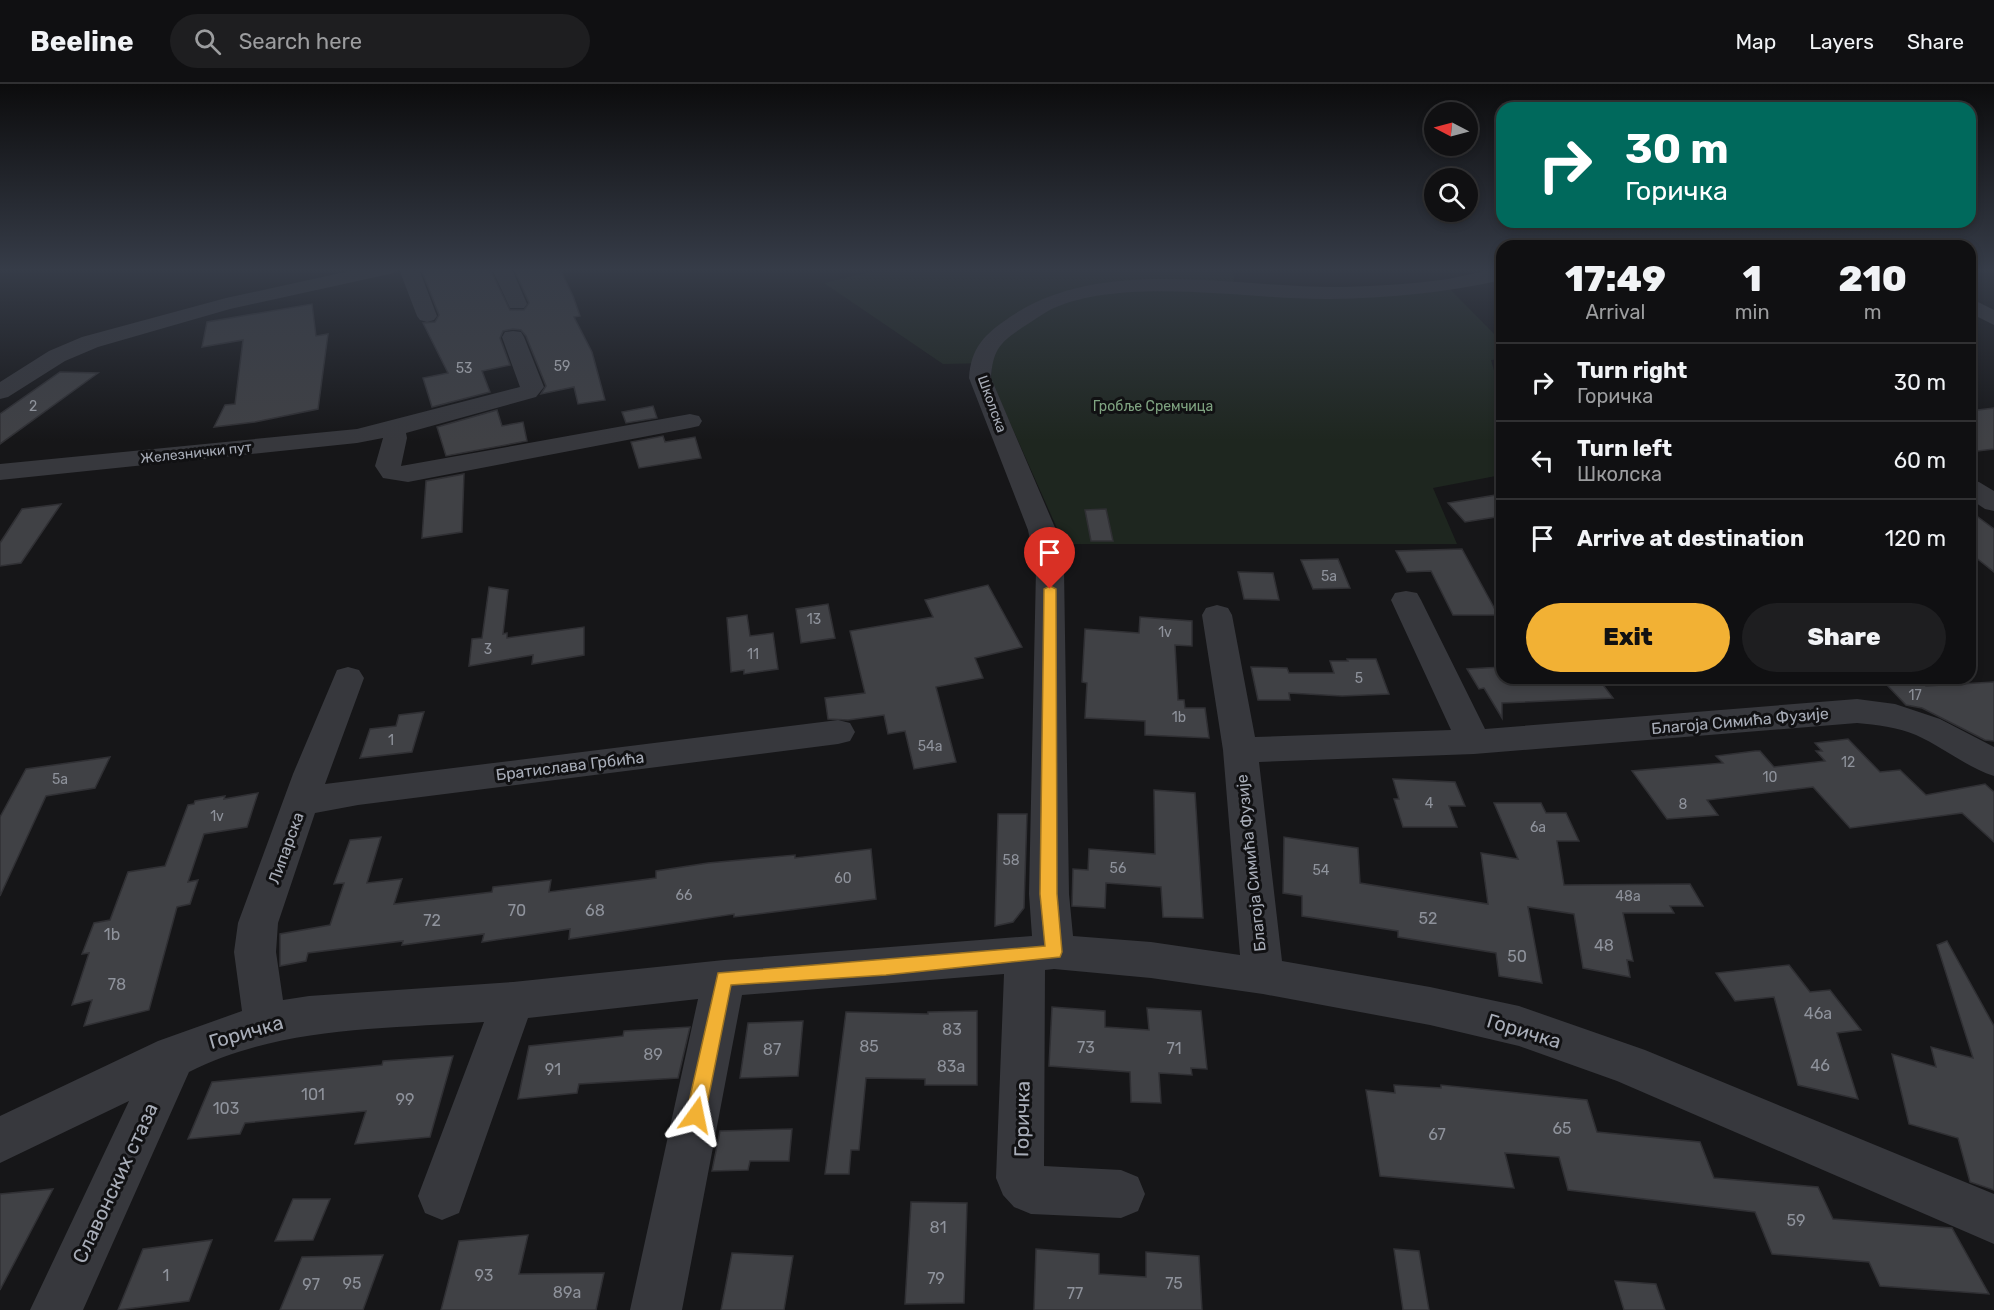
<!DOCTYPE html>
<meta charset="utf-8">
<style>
body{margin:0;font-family:Rubik,sans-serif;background:#1e1e20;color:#f1f3f6;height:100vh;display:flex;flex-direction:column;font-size:22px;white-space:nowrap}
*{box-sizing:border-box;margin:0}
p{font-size:20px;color:#9c9d9f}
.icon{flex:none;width:33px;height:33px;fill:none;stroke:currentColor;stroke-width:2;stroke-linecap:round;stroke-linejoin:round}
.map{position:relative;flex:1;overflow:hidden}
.sheet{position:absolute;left:1496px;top:156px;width:480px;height:444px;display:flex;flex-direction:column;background:#101012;border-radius:18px;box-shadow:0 3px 9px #0003,0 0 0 2px #303032}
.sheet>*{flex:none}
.top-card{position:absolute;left:1496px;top:18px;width:480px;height:126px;border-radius:18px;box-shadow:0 3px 9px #0003,0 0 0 2px #303032;background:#00695c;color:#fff;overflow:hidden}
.needle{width:39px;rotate:276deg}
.fabs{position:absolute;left:1424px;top:18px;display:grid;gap:12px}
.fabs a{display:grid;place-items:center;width:54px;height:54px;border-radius:50%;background:#101012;box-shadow:0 3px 9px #0003,0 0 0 2px #303032;font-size:30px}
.pin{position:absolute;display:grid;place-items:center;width:51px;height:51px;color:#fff;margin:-62px -26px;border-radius:50% 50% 50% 0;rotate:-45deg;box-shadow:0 0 6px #0007}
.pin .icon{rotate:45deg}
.me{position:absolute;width:66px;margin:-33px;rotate:12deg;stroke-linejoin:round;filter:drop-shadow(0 0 4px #0008)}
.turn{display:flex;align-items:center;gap:21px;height:126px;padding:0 30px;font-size:27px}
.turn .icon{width:78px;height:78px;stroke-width:2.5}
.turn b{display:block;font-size:42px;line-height:51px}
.eta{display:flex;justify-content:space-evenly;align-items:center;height:102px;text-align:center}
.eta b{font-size:36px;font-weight:800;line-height:42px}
.button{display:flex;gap:12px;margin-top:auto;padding:12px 30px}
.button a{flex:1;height:69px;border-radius:36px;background:#f2b134;color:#111;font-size:24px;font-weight:800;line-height:69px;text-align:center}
.button a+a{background:#1e1e20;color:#f1f3f6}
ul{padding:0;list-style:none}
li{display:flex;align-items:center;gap:18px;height:78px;padding:0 30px;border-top:2px solid #303032}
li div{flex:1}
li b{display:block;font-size:22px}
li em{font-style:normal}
header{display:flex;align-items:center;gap:36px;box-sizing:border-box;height:84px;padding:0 30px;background:#101012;border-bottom:2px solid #303032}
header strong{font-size:28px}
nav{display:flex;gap:33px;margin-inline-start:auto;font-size:21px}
.search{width:420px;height:54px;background:#1e1e20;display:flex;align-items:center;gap:15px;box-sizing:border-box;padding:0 21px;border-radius:33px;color:#9c9d9f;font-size:22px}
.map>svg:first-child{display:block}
.green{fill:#1e261f}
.building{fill:#404145;stroke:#303034;stroke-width:1.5}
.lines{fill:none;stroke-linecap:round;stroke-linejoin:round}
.minor{fill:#37383d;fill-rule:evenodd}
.route{fill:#f2b134;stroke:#9d7322;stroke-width:1.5}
.labels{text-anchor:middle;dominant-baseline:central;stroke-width:6;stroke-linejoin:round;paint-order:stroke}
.number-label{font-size:14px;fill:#8e929b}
.far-street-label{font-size:14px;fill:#a8adb8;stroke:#111113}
.far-park-label{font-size:14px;fill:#7fa381;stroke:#111113}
.street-label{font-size:16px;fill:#a8adb8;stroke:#111113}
.near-number-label{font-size:16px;fill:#8e929b}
.near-street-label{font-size:20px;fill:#a8adb8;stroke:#111113}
</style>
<header>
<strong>Beeline</strong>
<div class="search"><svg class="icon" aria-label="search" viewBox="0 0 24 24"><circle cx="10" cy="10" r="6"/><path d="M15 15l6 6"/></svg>Search here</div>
<nav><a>Map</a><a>Layers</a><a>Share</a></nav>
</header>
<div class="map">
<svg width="1994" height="1226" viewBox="0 0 1994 1226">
<rect width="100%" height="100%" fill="#161618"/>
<path class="green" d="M883 185H1233L1235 208 1448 203 1501 257V275L1491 276 1501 311V391L1433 404 1457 460H1064L991 296 992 279 943 280 824 199Z"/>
<g class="building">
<path d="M421 185H490L510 226H524L529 219 514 185H560L573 212 580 232 574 233 592 268 605 316 578 320 574 303 541 310 546 302 526 252 521 246 513 245 503 247 500 254 510 281 482 287 490 308 432 323 423 294 448 289 423 239 435 238 439 231Z"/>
<path d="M312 220 316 252 328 250 318 325 255 338 214 343 225 321 235 320 243 256 202 263 207 238Z"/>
<path d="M60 288 98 289 0 360V330Z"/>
<path d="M653 322 657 334 626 339 622 328Z"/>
<path d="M1994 324V365L1970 368V327Z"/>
<path d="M497 326 502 342 523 338 527 357 446 372 437 343Z"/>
<path d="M663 352 665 358 695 353 701 374 639 384 631 358Z"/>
<path d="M464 390 462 448 422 454 426 397Z"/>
<path d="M1502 410V432L1465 438 1448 419Z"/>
<path d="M61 420 21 479 0 482V459L22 425Z"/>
<path d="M1106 425 1113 457H1091L1085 426Z"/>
<path d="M1970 427 1994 445V488L1970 469Z"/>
<path d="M1462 465 1498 531H1453L1431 487 1407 488 1396 467Z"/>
<path d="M1338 475 1350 504 1313 505 1301 476Z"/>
<path d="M1238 488 1273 489 1279 516 1244 515Z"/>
<path d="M988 501 1022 563 975 574 983 594 936 603 956 678 914 685 905 647 888 650 884 631 848 636 828 635 825 614 865 609 850 547 933 533 925 516Z"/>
<path d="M489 503 508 506 503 550 507 549V554L584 543V571L532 580 533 571 469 582 472 555 482 554Z"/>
<path d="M828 520 835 554 801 559 796 525Z"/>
<path d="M747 531 750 552 773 549 778 585 744 590V586L731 588 727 534Z"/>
<path d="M1140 533 1192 537V562L1175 561 1178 616H1184L1185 624H1205L1209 654 1145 651V637L1085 634 1087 599 1082 598 1085 545 1139 549Z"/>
<path d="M1347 575H1376L1389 610 1342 612 1289 609 1290 616H1258L1251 583 1287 584 1289 589H1334L1330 577H1348Z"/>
<path d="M1502 583V594H1598L1613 614 1502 619V634L1484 604 1479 605 1467 585Z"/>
<path d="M1920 596 1926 602 1994 598V657L1985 656 1922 624 1906 621 1884 598Z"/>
<path d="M424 628 412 668 360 674 370 645 396 642 399 631Z"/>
<path d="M1848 655 1880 688 1900 686 1926 711 1985 700 1994 708V758L1962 729 1850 744 1813 703 1707 716 1718 731 1667 735 1632 687 1723 679 1716 672 1755 667H1760L1774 683 1825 677 1816 667H1822L1815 659Z"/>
<path d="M110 673 95 704 46 712 0 812V733L26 685Z"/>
<path d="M1393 695 1455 698 1465 722H1449L1457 743H1403L1394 715H1399Z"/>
<path d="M1154 706 1195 709 1203 834 1163 833 1161 803 1106 799 1105 824 1072 822 1073 785 1088 786 1089 765 1155 770Z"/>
<path d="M258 709 247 743 204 750 188 798 198 796 190 820 177 823 149 926 84 942 92 916 72 921 89 869 82 870 94 839 110 836 128 788 165 782 188 721 194 720 195 717 225 712 224 715Z"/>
<path d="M1494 719H1541L1546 729H1566L1579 757H1557L1564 801 1690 800 1703 822H1670L1674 829H1623L1633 877 1627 876 1630 893 1583 884 1574 830 1528 823 1542 899 1499 892 1496 869 1398 853V847L1302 832V812L1283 809 1284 753 1358 764 1360 799 1488 820 1481 769 1518 775Z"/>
<path d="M998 730H1027L1024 824 1013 838 995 842Z"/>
<path d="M381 753 367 799 402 795 394 820 492 808 493 803 551 796 549 808 656 794V787L708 779 795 771V774L871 765 876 815 734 833V830L569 855 570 845 482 858 484 850 402 861 403 857 308 869 306 877 280 882V850L330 841 344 799 334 800 350 756Z"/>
<path d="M1947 857 1994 942V1106L1970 1098 1958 1054 1909 1040 1892 970 1936 983 1931 963 1973 974 1937 861Z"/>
<path d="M1789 881 1810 908 1830 906 1861 946 1837 949 1858 1015 1798 1001 1774 913 1735 917 1716 889Z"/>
<path d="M1052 923 1105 927V943L1149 946 1147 924 1201 927 1207 985 1191 984 1192 991 1159 989 1161 1019 1131 1018 1130 988 1049 982Z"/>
<path d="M977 927V1001H925V995L866 994 859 1066H851L849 1090H825L846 928 928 930V928Z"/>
<path d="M803 937 798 992 740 994 748 939Z"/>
<path d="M690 943 678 994 579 1000 577 1009 518 1015 529 962 623 952 624 947Z"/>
<path d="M453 972 430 1053 355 1060 366 1027 245 1039 240 1050 188 1055 212 998 382 981 383 977Z"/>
<path d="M1394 1001 1441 1004V1001L1587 1016 1597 1048 1700 1058 1714 1094 1818 1103 1833 1135 1952 1144 1989 1210 1880 1202 1869 1178 1772 1170 1755 1128 1568 1106 1559 1073 1505 1069 1514 1104 1380 1092 1366 1006 1395 1009Z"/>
<path d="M792 1045 789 1077H750L748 1086 712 1087 720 1047Z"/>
<path d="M53 1105 0 1206V1110Z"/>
<path d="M293 1115H330L313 1156 275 1157Z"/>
<path d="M911 1118 967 1119 964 1219 905 1220Z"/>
<path d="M528 1151 519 1190 604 1189 596 1226H441L459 1157Z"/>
<path d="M212 1156 189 1217 118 1226 143 1165Z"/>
<path d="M1036 1165 1099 1170V1190L1146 1193V1168L1199 1172 1202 1226H1034Z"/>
<path d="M1394 1165 1419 1167 1429 1226H1403Z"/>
<path d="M732 1169 793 1172 784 1226H721Z"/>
<path d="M383 1171 363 1226H280L302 1173Z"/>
<path d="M1615 1197 1656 1200 1665 1226H1624Z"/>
</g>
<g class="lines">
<g class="minor">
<path d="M359 185H397L394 189 230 225 98 263 65 277 8 313 0 315V298L49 267 82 253 226 214Z"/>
<path d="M399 185H419L437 232 434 236 427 238 420 236 417 232Z"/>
<path d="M492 185H512L527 220 524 224H510Z"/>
<path d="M1502 185V196C1445 209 1388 214 1330 215 1249 216 1128 192 1054 224 1043 229 1033 237 1023 243 1000 259 993 265 991 294L1056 446 1064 486 1069 810 1073 852 1151 858 1240 871 1223 666 1202 531 1206 524 1217 521 1228 524 1232 531 1255 653 1451 646 1391 516 1395 509 1406 507 1417 509 1421 516 1485 645 1857 615 1895 620 1940 635 1994 663V692C1966 683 1943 663 1916 651 1897 643 1877 641 1857 639L1474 670 1259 678 1282 877 1430 903 1519 922 1645 966 1994 1110V1160L1617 997 1519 962 1430 941 1263 910 1151 894 1054 885 1045 886 1044 1082 1121 1086 1138 1093 1145 1110 1138 1127 1121 1134 1031 1130 1014 1123 1003 1111 996 1094 1004 890 742 911 682 1226H630L698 915 528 934 459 1129 442 1136 425 1129 418 1112 484 938C384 945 281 942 189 988L83 1226H30L129 1017 0 1079V1032L158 957 242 927 234 868 238 839 293 690 337 586 348 583 359 586 364 594 325 700 838 636 850 639 855 648 850 657 838 660 358 721 315 729 278 839 276 868 283 916 309 912 513 898 724 876 1032 852 1029 810 1036 486 1028 446 969 294C971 263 985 250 1010 233 1103 170 1237 205 1344 203 1378 202 1413 200 1448 195 1465 192 1484 186 1502 185Z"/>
<path d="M1970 214 1994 226V241L1970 229Z"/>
<path d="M513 247 521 248 524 253 544 303 536 313 406 349 407 354 401 382 690 330 699 332 702 337 699 342 690 344 408 398 383 394 375 382 383 354 357 359 0 396V380L357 345 520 303 502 253 505 248Z"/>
<path d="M1970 396 1979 398 1994 407V427L1985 425 1970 415Z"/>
</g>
</g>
<linearGradient id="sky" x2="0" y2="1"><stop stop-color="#0c0c0d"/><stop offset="0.52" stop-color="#363c48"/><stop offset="1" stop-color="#363c48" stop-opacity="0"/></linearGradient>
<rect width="1994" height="357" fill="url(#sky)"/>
<path class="route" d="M1050 502 1056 505 1057 810 1062 868 1060 873 886 891 731 901 705 1031 702 1038 696 1041 689 1038 686 1031 718 889 1045 862 1040 810 1044 505Z"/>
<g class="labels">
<g class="number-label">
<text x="562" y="282">59</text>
<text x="464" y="284">53</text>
<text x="33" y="322">2</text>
<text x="1329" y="492">5a</text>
<text x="814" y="535">13</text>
<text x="1165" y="548">1v</text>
<text x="488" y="565">3</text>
<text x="753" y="570">11</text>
<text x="1359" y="594">5</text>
<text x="1915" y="611">17</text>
<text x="1179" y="633">1b</text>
<text x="391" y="656">1</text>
<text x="930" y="662">54a</text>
<text x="1848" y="678">12</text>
<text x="1770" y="693">10</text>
<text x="60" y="695">5a</text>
<text x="1429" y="719">4</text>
<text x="1683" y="720">8</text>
<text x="217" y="732">1v</text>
<text x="1538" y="743">6a</text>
<text x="1011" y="776">58</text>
<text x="1118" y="784">56</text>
<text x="1321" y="786">54</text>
<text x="843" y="794">60</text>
<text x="684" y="811">66</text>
<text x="1628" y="812">48a</text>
</g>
<g class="far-street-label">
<text transform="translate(992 320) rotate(70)">Школска</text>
<text transform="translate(196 369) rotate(-6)">Железнички пут</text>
</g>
<g class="far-park-label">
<text x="1153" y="322">Гробље Сремчица</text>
</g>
<g class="street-label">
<text transform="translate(1740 637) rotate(-5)">Благоја Симића Фузије</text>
<text transform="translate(570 682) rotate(-7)">Братислава Грбића</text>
<text transform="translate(286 764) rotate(-70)">Липарска</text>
<text transform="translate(1251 779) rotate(-96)">Благоја Симића Фузије</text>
</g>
<g class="near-number-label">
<text x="517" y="826">70</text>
<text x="595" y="826">68</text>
<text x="1428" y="834">52</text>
<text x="432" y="836">72</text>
<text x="112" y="850">1b</text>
<text x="1604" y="861">48</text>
<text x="1517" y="872">50</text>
<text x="117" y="900">78</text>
<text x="1818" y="929">46a</text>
<text x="952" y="945">83</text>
<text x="869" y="962">85</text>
<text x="1086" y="963">73</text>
<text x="1174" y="964">71</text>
<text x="772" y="965">87</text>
<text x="653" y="970">89</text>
<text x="1820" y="981">46</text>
<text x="951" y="982">83a</text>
<text x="553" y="985">91</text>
<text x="313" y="1010">101</text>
<text x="405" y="1015">99</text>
<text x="226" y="1024">103</text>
<text x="1562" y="1044">65</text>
<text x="1437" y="1050">67</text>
<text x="1796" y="1136">59</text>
<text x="938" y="1143">81</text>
<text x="166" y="1191">1</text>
<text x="484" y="1191">93</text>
<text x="936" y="1194">79</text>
<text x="352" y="1199">95</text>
<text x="1174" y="1199">75</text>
<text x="311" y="1200">97</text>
<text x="567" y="1208">89a</text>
<text x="1075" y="1209">77</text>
</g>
<g class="near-street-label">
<text transform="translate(1524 947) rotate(17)">Горичка</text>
<text transform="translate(246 948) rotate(-16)">Горичка</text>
<text transform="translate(1022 1035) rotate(-89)">Горичка</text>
<text transform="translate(115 1099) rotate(-65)">Славонских стаза</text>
</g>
</g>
</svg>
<div class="fabs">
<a><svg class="needle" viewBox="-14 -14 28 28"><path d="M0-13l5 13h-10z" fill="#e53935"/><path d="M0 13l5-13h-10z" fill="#9c9d9f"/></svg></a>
<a><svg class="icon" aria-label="search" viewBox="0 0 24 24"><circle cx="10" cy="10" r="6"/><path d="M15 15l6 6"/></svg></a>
</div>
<div class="pin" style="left:1050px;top:505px;background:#d93025"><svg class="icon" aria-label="arrive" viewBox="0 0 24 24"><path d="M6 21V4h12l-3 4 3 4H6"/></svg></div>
<svg class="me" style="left:696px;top:1031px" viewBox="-20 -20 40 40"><path d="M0-17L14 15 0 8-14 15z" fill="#f2b134" stroke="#fff" stroke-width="4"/></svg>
<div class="top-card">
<div class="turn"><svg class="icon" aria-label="right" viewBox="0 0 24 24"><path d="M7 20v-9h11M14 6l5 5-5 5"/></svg><div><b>30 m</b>Горичка</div></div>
</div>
<section class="sheet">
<div class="eta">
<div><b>17:49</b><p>Arrival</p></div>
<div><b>1</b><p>min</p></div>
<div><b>210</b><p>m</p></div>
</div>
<ul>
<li><svg class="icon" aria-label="right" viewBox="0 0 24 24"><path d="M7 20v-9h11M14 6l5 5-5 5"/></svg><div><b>Turn right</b><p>Горичка</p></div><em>30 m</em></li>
<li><svg class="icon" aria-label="left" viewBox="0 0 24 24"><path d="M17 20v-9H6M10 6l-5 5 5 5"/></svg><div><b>Turn left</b><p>Школска</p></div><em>60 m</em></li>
<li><svg class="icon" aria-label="arrive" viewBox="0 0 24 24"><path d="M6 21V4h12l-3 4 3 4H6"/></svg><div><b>Arrive at destination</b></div><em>120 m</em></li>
</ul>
<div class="button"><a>Exit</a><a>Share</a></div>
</section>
</div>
